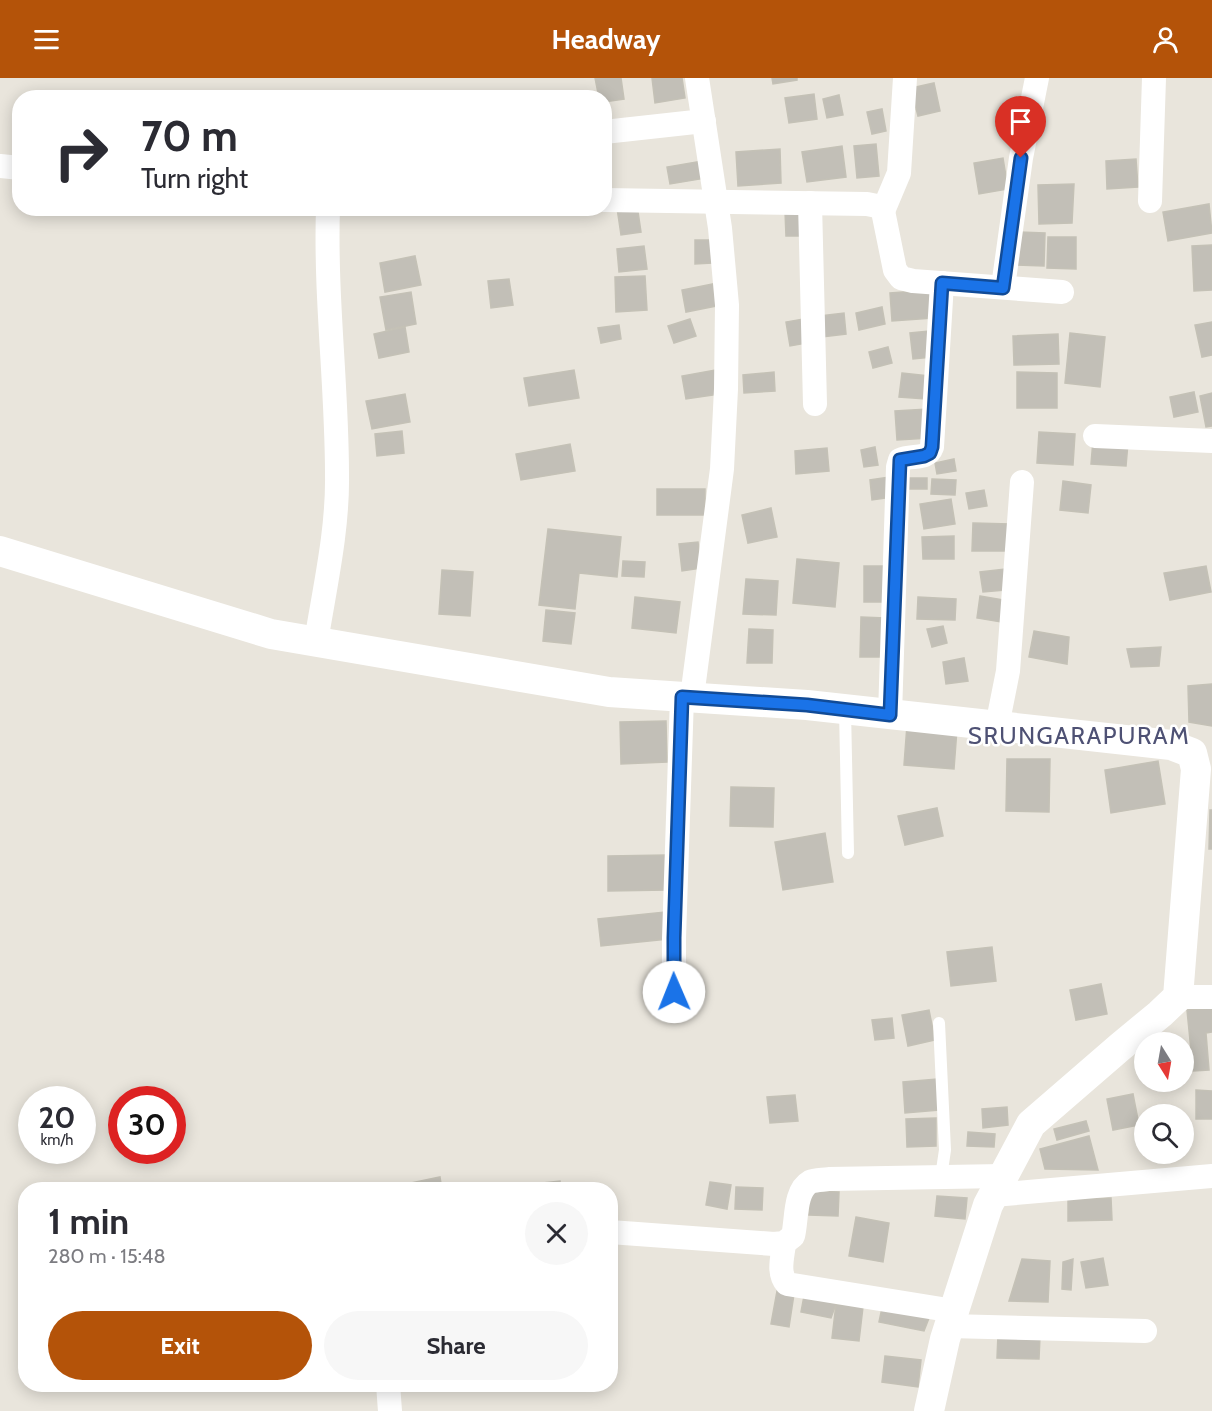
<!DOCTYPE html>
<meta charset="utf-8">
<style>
body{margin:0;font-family:Cabin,sans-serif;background:#f7f7f7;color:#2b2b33;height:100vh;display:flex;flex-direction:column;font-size:22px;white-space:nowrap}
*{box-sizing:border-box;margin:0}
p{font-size:20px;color:#7c7c81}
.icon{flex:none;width:33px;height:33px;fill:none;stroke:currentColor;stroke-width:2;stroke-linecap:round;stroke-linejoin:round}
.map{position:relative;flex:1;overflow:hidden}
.details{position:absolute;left:18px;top:1104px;width:600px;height:210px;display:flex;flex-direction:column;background:#fff;border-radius:24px;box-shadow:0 3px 15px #0003}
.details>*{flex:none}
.banner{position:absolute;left:12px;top:12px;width:600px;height:126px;border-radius:24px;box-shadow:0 3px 15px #0003;background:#fff;color:#2b2b33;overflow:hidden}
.needle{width:39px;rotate:169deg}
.controls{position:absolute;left:1134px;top:954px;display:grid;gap:12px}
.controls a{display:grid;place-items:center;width:60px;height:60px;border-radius:50%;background:#fff;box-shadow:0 3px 15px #0003;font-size:30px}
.speed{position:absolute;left:18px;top:1008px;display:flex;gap:12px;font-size:30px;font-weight:700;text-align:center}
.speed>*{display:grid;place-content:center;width:78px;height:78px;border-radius:50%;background:#fff;box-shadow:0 3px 15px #0003;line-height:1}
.speed small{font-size:15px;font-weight:400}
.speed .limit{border:9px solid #d22;background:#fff;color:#111}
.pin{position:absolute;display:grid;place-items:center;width:51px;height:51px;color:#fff;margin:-62px -26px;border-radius:50% 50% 50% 0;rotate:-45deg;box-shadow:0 0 6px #0007}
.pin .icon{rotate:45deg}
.me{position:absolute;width:66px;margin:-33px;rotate:359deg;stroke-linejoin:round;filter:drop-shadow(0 0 4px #0008)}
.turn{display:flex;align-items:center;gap:21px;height:126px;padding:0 30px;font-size:27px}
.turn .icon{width:78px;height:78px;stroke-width:2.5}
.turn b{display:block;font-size:42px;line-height:51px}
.round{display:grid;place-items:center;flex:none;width:63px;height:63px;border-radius:32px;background:#f7f7f7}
.overview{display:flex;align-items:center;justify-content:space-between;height:102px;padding:0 30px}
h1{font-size:36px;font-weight:700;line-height:45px}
.button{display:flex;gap:12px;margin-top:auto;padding:12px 30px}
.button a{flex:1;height:69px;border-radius:36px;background:#b45309;color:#fff;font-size:24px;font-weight:700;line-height:69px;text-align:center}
.button a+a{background:#f7f7f7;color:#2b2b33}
header{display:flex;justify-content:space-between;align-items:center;height:78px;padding:0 30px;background:#b45309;color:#fff;font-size:27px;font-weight:700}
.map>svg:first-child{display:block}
.building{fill:#c2bfb7;stroke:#c4c1b6;stroke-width:1.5}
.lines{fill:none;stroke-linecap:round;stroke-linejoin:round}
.service{stroke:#fff;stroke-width:12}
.minor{stroke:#fff;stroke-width:24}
.tertiary{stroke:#fff;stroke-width:30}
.route-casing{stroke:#114b97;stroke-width:15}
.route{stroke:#1a73e8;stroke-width:10}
.labels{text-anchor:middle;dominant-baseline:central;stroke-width:5;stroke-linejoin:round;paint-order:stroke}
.quarter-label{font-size:24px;letter-spacing:1.5px;fill:#4e5174;stroke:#fff}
</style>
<header><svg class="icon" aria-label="menu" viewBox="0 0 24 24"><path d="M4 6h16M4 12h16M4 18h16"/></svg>Headway<svg class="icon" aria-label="person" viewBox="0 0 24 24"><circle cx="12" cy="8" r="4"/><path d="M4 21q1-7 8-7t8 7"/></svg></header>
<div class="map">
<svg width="1212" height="1333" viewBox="0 0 1212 1333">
<rect width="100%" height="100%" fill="#e9e5dc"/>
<g class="building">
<path d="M595 0H621L624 21 604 24V20H599Z"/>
<path d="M652 0H682L685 20 655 25Z"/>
<path d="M772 0H797V2L773 6Z"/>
<path d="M934 5 940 33 918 38 911 10Z"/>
<path d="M814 16 817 41 789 45 785 20Z"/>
<path d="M839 17 843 37 827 40 823 21Z"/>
<path d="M882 31 886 53 872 56 867 34Z"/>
<path d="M876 66 879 98 857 100 854 68Z"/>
<path d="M842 68 846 99 807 104 802 74Z"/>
<path d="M780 71 781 105 738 108 736 74Z"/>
<path d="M1003 80 1008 111 979 116 974 85Z"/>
<path d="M1136 81 1138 109 1107 111 1106 83Z"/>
<path d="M702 83 706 100 670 106 667 89Z"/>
<path d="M1074 106 1072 145 1039 146 1038 107Z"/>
<path d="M1209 126 1212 155 1168 163 1163 134Z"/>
<path d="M637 127 641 154 621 157 617 130Z"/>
<path d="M802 132V158H786L785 133Z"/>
<path d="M1019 154 1045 155 1044 188 1017 187Z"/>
<path d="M1048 159H1076V191L1047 190Z"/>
<path d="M695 162H711L712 185 695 186Z"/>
<path d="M1212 167V212L1194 213 1192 168Z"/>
<path d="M644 168 647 191 619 194 617 171Z"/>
<path d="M415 178 421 207 385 214 380 185Z"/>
<path d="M645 198 647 232 616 234 615 199Z"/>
<path d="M509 201 513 227 491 230 488 203Z"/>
<path d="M713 206 717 228 686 234 682 212Z"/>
<path d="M931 212 933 240 892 243 890 215Z"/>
<path d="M411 214 416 246 386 252 380 219Z"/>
<path d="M882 229 885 246 859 252 856 235Z"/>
<path d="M844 235 846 256 822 259 820 238Z"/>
<path d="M690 241 696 258 674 265 668 248Z"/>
<path d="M803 241 807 265 790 268 786 244Z"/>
<path d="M1212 244V277L1202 279 1195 247Z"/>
<path d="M619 247 621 261 601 265 598 250Z"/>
<path d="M405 249 409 274 379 280 374 256Z"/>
<path d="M929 253 932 279 913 281 910 255Z"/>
<path d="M1070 255 1105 259 1100 309 1065 305Z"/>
<path d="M1058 256 1059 286 1014 287 1013 258Z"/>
<path d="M888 269 892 285 873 290 869 274Z"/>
<path d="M574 292 579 320 529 328 524 300Z"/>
<path d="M715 292 719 316 686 321 682 298Z"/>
<path d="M774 294 775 313 744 315 743 297Z"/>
<path d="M1017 294 1057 295V330H1017Z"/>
<path d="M902 295 929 298 926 321 899 319Z"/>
<path d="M1194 314 1198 334 1174 339 1170 319Z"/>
<path d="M1212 315V348L1206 349 1200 318Z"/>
<path d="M405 316 410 344 372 351 366 323Z"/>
<path d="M928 331 930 360 897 362 895 333Z"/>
<path d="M402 353 404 375 377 378 375 356Z"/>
<path d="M1039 354 1075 356 1073 387 1037 385Z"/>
<path d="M1093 362 1128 365 1126 388 1091 386Z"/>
<path d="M570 366 575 393 521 402 516 376Z"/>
<path d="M875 369 878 387 864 389 861 372Z"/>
<path d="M827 370 829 393 796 396 795 373Z"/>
<path d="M954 381 956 393 937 396 935 385Z"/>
<path d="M889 399 892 419 872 422 870 402Z"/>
<rect x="908" y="400" width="19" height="11"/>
<path d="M932 401 956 402 955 417 931 416Z"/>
<path d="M1063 403 1091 407 1088 435 1060 432Z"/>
<rect x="657" y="411" width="48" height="26"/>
<path d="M984 412 987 428 969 431 966 415Z"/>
<path d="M951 421 955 446 924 451 920 426Z"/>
<path d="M771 430 777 459 748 465 742 437Z"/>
<path d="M973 445 1010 446V473H972Z"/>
<path d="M548 451 621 459 617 499 579 495 575 531 539 527Z"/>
<path d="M954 458V481H923L922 459Z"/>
<path d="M698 464 701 490 682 493 679 466Z"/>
<path d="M797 481 839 485 835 529 793 525Z"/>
<path d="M623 483 645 484 644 499 622 498Z"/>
<rect x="864" y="488" width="19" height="36"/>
<path d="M1206 488 1211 514 1170 522 1164 495Z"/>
<path d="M1005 491V512L983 514 980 494Z"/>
<path d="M442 492 473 494 470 538 439 536Z"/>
<path d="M746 501 778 503 776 537 743 536Z"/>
<path d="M980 518 1004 522 1001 544 977 540Z"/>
<path d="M635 519 680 524 676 555 632 550Z"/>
<path d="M918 519 956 521 955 542 917 541Z"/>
<path d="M546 532 575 535 571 566 543 563Z"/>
<path d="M861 539 885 540 884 579H860Z"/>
<path d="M943 548 947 565 932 569 927 551Z"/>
<path d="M749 551 773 552 772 585H747Z"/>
<path d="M1034 553 1069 559 1067 586 1029 579Z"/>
<path d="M1161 569 1159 588 1131 589 1127 571Z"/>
<path d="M964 580 968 603 946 606 943 584Z"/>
<path d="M1212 606V648L1189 644 1188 608Z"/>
<path d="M666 643 667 684 621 686 620 644Z"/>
<path d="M907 647 957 651 954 691 904 687Z"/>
<path d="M1007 681H1050L1049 734 1006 733Z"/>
<path d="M1158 683 1165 726 1111 735 1105 692Z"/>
<path d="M731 709 774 710 773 749 730 748Z"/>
<path d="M937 730 943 758 905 767 898 738Z"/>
<path d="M1210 732H1212V771H1209Z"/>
<path d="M825 755 833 804 783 812 775 764Z"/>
<path d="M667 777V812L608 813V778Z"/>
<path d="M665 834 668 861 601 868 598 841Z"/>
<path d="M992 869 996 903 951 908 947 874Z"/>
<path d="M1101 906 1107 936 1076 942 1070 912Z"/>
<path d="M1212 930V954L1206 955 1209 992 1193 993 1187 932Z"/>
<path d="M929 932 935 962 908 968 902 937Z"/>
<path d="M892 940 894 960 875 962 872 942Z"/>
<path d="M937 1001 939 1032 905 1035 903 1004Z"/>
<path d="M1196 1012 1212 1013V1041H1196Z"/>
<path d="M1133 1016 1139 1047 1113 1052 1107 1021Z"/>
<path d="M795 1017 798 1043 770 1045 767 1019Z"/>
<path d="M1007 1029 1008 1047 983 1050 982 1031Z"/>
<path d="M936 1040V1068L907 1069 906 1041Z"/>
<path d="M1086 1043 1089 1053 1057 1062 1054 1051Z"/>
<path d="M968 1054 995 1056 994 1069 967 1068Z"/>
<path d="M1089 1058 1098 1092 1045 1091 1040 1071Z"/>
<path d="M440 1099 442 1112H402L401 1107Z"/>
<path d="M560 1103 561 1112H534V1106Z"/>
<path d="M710 1104 731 1107 727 1131 706 1127Z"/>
<path d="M736 1109 763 1110 762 1132 735 1131Z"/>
<path d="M810 1113 839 1114 838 1138 809 1137Z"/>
<path d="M937 1118 967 1120 965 1141 935 1138Z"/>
<path d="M1111 1120 1112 1142 1068 1143V1121Z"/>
<path d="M856 1139 889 1145 883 1184 849 1178Z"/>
<path d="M1103 1180 1108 1207 1086 1210 1081 1184Z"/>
<path d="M1022 1181 1050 1183 1048 1224 1009 1223Z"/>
<path d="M1073 1181 1071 1212 1062 1211 1063 1184Z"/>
<path d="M777 1213 794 1216 789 1249 771 1246Z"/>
<path d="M804 1218 836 1226 831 1240 801 1234Z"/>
<path d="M836 1226 863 1229 859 1263 832 1260Z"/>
<path d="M882 1230 929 1240 924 1253 879 1244Z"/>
<path d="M998 1256 1040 1258 1039 1281 997 1280Z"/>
<path d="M885 1278 921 1282 918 1309 882 1304Z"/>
</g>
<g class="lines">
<g class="service">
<path d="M845 632 848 775"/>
<path d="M939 945 945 1072 941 1099"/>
</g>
<g class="minor">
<path d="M604 54 704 43"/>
<path d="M0 88 20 90"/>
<path d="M604 122 867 126 877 128 883 133 895 192 901 200 913 203 1062 214"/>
<path d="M1150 123 1154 0"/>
<path d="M810 125 815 326"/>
<path d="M883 133 899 95 905 0"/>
<path d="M1003 209 1021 80 1037 0"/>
<path d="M1095 358 1212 363"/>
<path d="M316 564C325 508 338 452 337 396 337 307 325 219 328 130"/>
<path d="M692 619 722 391 726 311 727 227 720 150 697 0"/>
<path d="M890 637 898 389 900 382C912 376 927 383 932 369L942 205"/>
<path d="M997 648 1008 593 1022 404"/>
<path d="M674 914V860L682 619"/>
<path d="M1178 919H1212"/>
<path d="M993 1117 1212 1098"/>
<path d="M610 1154 774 1166 784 1165 793 1158C797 1143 794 1113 810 1104 815 1102 823 1102 829 1101L1003 1098"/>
<path d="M784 1165C783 1178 777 1195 787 1206L954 1233"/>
<path d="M949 1248 1145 1253"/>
<path d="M388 1306 390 1333"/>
</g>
<path class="tertiary" d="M0 473 271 556 609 614 807 627 1171 667 1192 675 1196 691 1178 919 1160 936 1120 969 1031 1046 988 1127 945 1261 929 1333"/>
</g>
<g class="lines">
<g class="route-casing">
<path id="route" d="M674 914V860L682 619 807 627 890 637 900 382 924 378 930 375 932 369 942 205 1003 210 1021 80"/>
</g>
<use href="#route" class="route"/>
</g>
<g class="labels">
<g class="quarter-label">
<text x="1079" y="657">SRUNGARAPURAM</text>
</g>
</g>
</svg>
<div class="controls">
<a><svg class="needle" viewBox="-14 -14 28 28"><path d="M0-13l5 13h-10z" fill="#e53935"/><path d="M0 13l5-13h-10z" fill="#7c7c81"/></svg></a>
<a><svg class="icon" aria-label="search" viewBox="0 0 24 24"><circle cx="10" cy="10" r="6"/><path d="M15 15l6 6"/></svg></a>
</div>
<div class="speed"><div>20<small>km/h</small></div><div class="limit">30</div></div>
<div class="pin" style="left:1021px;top:80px;background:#d93025"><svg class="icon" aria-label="arrive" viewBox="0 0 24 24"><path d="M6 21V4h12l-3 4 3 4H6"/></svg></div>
<svg class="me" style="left:674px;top:914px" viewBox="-20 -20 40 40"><circle r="19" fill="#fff"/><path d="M0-13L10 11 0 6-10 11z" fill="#1a73e8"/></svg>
<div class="banner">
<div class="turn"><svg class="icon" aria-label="right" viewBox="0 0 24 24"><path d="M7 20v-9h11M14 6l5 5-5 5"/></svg><div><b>70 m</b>Turn right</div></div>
</div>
<section class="details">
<div class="overview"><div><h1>1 min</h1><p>280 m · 15:48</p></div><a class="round"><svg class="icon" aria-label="close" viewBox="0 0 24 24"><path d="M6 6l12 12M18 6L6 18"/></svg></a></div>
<div class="button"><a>Exit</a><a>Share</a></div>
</section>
</div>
